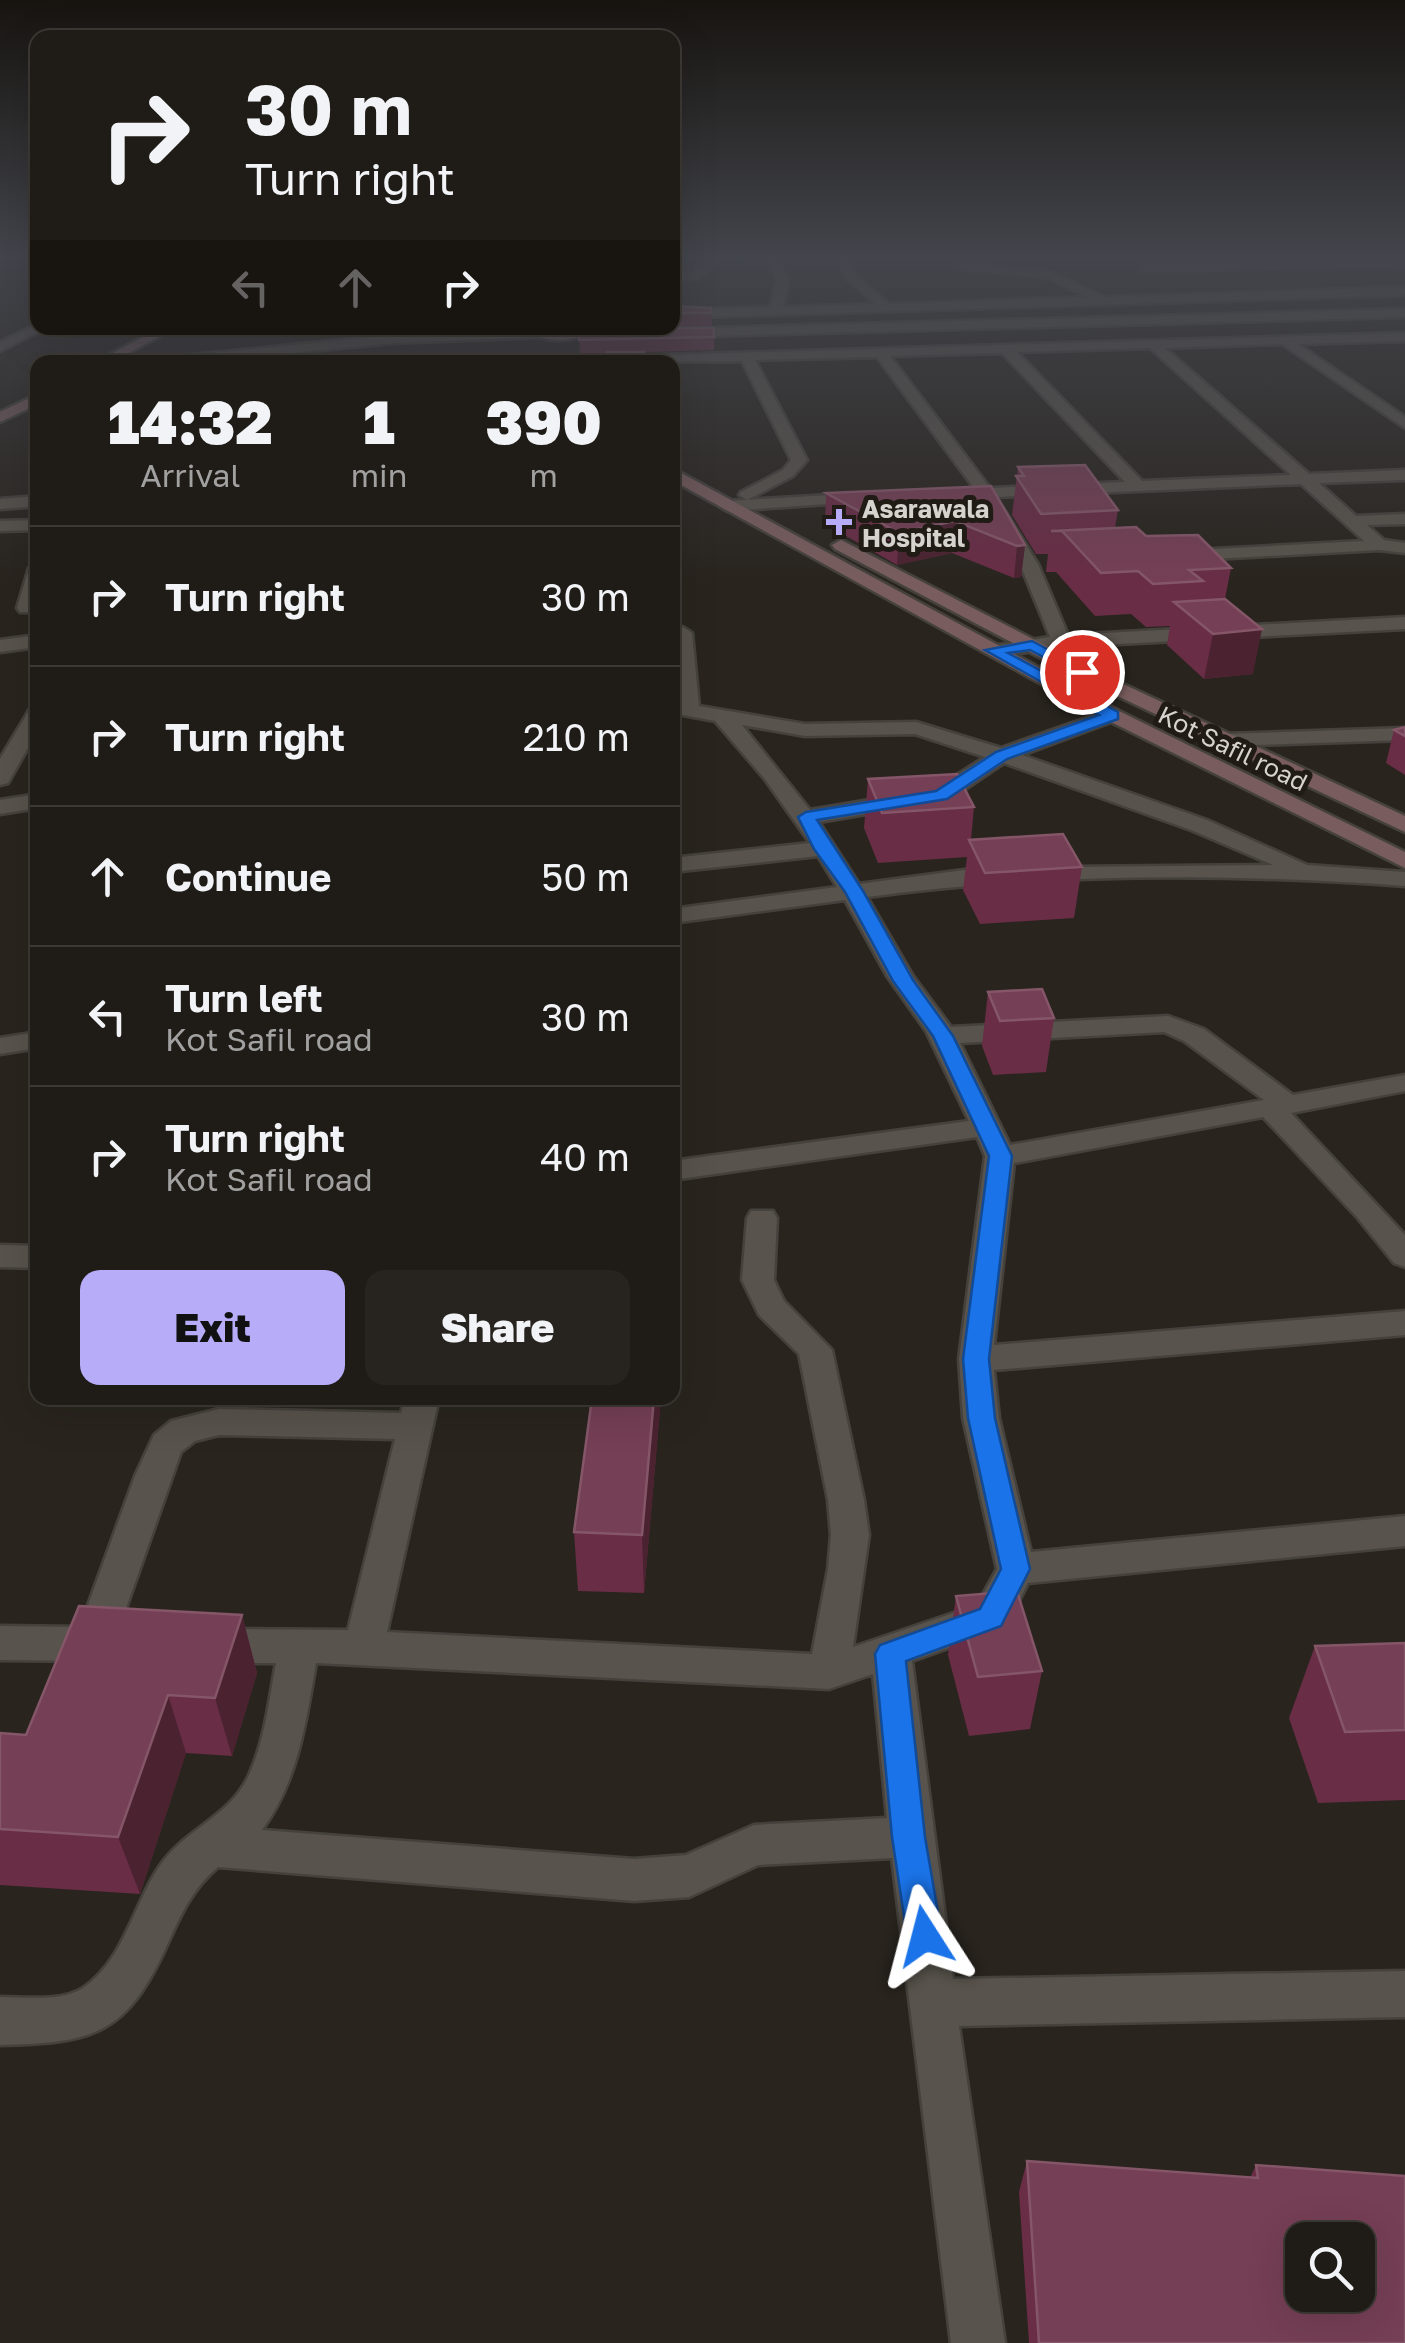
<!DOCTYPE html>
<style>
body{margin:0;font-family:"Golos Text",sans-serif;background:#27241f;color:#f1f3f6;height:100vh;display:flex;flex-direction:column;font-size:38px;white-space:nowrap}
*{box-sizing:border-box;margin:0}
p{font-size:32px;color:#a1a1a1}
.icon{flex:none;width:55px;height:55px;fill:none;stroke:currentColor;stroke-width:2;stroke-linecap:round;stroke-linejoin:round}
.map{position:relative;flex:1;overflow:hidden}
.sheet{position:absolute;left:30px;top:355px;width:650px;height:1050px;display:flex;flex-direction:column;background:#1f1b16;border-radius:20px;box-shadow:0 10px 40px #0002,0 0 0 2px #3c3935}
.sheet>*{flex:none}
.banner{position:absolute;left:30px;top:30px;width:650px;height:305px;border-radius:20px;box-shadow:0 10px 40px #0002,0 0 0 2px #3c3935;background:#1f1b16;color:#f1f3f6;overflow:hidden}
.controls{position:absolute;left:1285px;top:2222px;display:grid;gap:20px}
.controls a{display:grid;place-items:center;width:90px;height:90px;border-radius:20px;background:#1f1b16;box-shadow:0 10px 40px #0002,0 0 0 2px #3c3935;font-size:50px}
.pin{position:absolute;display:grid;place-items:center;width:85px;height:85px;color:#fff;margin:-42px;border:5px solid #fff;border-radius:50%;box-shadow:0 2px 10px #0007}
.me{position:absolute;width:110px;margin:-55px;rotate:351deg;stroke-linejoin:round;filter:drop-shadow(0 0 8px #0008)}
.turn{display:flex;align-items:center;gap:35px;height:210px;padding:0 50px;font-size:45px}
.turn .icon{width:130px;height:130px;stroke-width:2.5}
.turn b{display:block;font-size:70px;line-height:85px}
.lanes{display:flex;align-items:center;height:95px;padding:0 50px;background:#0003;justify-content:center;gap:50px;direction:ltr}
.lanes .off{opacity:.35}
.eta{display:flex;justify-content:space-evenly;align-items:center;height:170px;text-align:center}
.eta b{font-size:60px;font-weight:800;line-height:70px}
.primary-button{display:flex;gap:20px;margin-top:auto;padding:20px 50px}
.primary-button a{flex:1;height:115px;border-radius:20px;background:#b6acf8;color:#111;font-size:40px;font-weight:800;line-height:115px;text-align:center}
.primary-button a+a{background:#27241f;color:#f1f3f6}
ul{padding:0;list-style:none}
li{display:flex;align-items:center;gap:30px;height:140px;padding:0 50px;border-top:2px solid #3c3935}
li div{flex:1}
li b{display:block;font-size:38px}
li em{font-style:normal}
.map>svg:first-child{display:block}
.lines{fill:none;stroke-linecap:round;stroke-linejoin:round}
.minor-casing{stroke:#45413c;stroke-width:5}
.tertiary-casing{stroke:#45413c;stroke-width:5}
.secondary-casing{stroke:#45413c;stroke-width:5}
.minor{fill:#58534c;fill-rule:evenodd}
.tertiary{fill:#58534c;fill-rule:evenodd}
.secondary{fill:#795d5e;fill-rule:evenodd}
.wall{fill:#692d46}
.shaded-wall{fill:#4b2230}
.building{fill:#753f55;stroke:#845668;stroke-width:2.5;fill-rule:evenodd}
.route{fill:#1a73e8;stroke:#114b97;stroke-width:2.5}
.poi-dot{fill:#b6acf8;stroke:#201b15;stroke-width:4}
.labels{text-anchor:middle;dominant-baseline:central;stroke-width:10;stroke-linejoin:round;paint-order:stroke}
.far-poi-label{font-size:25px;font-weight:bold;fill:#d6d3cf;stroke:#201b15;text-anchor:start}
.far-street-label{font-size:25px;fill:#d6d3cf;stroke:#201b15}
</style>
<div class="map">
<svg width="1405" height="2343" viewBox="0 0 1405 2343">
<rect width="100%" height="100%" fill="#29241e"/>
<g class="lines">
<g class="minor-casing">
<g id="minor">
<path d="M711 255H848L855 275 889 304 1087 297 1049 278 952 268 956 263 1051 272 1105 297 1405 287V295L672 318V310L771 307 777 279 766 261 720 259 700 278 672 280V274L693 273ZM778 261 839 262 846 278 875 304 783 307 789 279Z"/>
<path d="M1405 260V266L1145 271 1139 268 1145 265Z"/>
<path d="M36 325 46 328 0 351V342Z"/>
<path d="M543 330 545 333 539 337 393 343 197 362H155L162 358 393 335Z"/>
<path d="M1405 333V341L1298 344 1405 417V428L1282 344 1165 348 1309 474 1405 470V480L1319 483 1356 516 1405 514V524L1367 525 1384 540 1405 543V553L1379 550 1177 561 1168 556 1177 551 1364 541 1301 484 996 497 1038 564 1068 635 1405 617V629L1061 647 993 657 983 651 986 647 1050 637 1020 564 981 498 949 497V491L974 488 877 357 755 360 807 460 793 476 747 500 739 495 741 492 783 470 791 460 742 361 560 362 567 358ZM1150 348 1291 475 1142 481 1017 352ZM1003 353V354L1125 482 990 488 890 356Z"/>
<path d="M864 493 872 498 870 501 727 511 719 506 727 501Z"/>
<path d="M38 496V506L0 509V499Z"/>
<path d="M38 520V530L0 531V521Z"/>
<path d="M38 563 35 608 32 612H20L17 608 29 568Z"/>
<path d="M683 627 692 633 699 706 805 724 916 722 1001 748 1112 709 1122 715 1119 719 1022 755 1207 820 1307 865 1405 872V886C1227 873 1044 873 867 897L913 976 951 1027 1168 1016 1204 1029 1293 1095 1405 1075V1091L1291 1113 1405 1235V1267L1394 1263 1356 1216 1263 1117 1014 1163 994 1345 1405 1311V1335L994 1370 999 1418 1031 1552 1405 1516V1546L1028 1583 1005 1628 912 1661 953 1979 1405 1971V2017L959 2026 1005 2343H951L892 1858 758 1865 689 1897 634 1901 218 1867C193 1888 181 1914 168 1943 127 2034 96 2043 0 2045V1997C25 1997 61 2002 83 1988 126 1959 134 1899 164 1860 190 1827 231 1815 249 1775 265 1740 269 1700 276 1663H208L194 1658 188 1646 194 1634 208 1629 348 1630 395 1439 219 1435 195 1441 181 1452 117 1634 122 1644 116 1656 102 1661 0 1660V1626L80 1627 135 1476 154 1435 171 1421 219 1409 401 1413 405 1398H439L387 1632 812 1654 828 1569 831 1535 828 1500 799 1354 759 1315 742 1280 747 1218 751 1211H773L777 1218 774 1280 784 1301 832 1350 864 1500 869 1535 853 1647 977 1605 997 1569 963 1418 959 1359 985 1156 977 1137 672 1180V1161L969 1121 926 1031 887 976 845 900 672 923V909L837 887 818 856 672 872V858L810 843 764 778 715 721 672 713V701L678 702 674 633ZM742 725 805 736 915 734 985 757 935 789 810 810ZM1004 763 1191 830 1273 865 979 868 859 884 819 822 949 800ZM1164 1032 1184 1041 1264 1100 1010 1145 960 1043ZM316 1663 829 1689 873 1674 887 1818 754 1825 686 1855 634 1859 262 1830C298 1781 306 1722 316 1663Z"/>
<path d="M38 635V647L0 652V640Z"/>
<path d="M38 705V730L8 783 0 785V759L31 707Z"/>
<path d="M1405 728V740L1223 746 1212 740 1223 734Z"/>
<path d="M38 794V808L0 814V800Z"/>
<path d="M38 1032V1048L0 1054V1038Z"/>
<path d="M0 1245 38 1246V1268L0 1267Z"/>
</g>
</g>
<g class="tertiary-casing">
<path id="tertiary" d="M1405 309V317L673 337 667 333 673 329Z"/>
</g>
<g class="secondary-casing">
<g id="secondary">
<path d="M160 328H175L112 362H96Z"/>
<path d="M537 328H549L547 331 568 332 572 328 587 330C572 344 553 341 535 336Z"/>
<path d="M38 394V404L0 422V412Z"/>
<path d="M672 468 1119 711 1405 852V868L1105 719 672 480Z"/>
<path d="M841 540 1089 668 1405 816V832L1075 676 835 549 832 545Z"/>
</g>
</g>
<use href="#minor" class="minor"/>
<use href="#tertiary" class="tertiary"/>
<use href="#secondary" class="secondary"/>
</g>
<g class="wall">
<path d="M672 306 711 308 712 326H672Z"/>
<path d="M579 328 714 337V350L644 352 646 362H607V353L580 354Z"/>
<path d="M1018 467 1118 510 1115 528 1146 536 1231 568 1225 599 1253 674 1204 679 1167 645 1170 626 1146 627 1131 614 1095 616 1056 572H1046L1048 554H1036L1012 515Z"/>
<path d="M991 486 1025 545 1021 577 1014 578 952 553 897 565 825 524 826 493Z"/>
<path d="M1405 727V775L1386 763 1394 730Z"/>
<path d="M868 779 974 807 971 840 1082 867 1074 918 980 924 963 890 967 857 878 863 864 828Z"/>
<path d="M988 992 1054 1018 1046 1072 993 1075 982 1046Z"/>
<path d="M661 1398 644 1593 578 1591 574 1532Z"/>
<path d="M956 1596 1042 1671 1030 1729 969 1736 948 1655Z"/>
<path d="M242 1615 257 1673 232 1756 186 1753 140 1894 0 1885V1733L26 1735Z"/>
<path d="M1405 1643V1800L1318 1803 1289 1718 1315 1646Z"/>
<path d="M1027 2161 1250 2178 1256 2165 1405 2343H1029L1019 2192Z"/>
</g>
<g class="shaded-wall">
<path d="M955 521 952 553 897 565 899 533Z"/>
<path d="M1025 545 1021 577 1014 578 1017 546Z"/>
<path d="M1262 629 1253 674 1204 679 1213 634Z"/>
<path d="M654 1398H661L644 1593 642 1535Z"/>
<path d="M242 1615 257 1673 232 1756 215 1698Z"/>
<path d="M168 1695 186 1753 140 1894 118 1837Z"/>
</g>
<g class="building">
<path d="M672 306 711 308 712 313H672Z"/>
<path d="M579 328H713L714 337 579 340Z"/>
<path d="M607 352H644L646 362H608Z"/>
<path d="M1085 465 1118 510 1041 514 1016 476H1024L1018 467Z"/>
<path d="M991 486 1025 545 1017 546 955 521 899 533 826 493Z"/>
<path d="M1136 527 1146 536 1198 535 1231 568 1189 570 1203 581 1153 584 1138 571 1101 573 1062 531H1051Z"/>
<path d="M1225 599 1262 629 1213 634 1174 602Z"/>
<path d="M1405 727V736L1394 730Z"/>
<path d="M957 774 974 807 882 813 868 779Z"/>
<path d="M1063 834 1082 867 985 873 969 840Z"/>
<path d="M1042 989 1054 1018 1000 1021 988 992Z"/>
<path d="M592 1398H654L642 1535 574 1532Z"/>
<path d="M1017 1591 1042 1671 978 1677 956 1596Z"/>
<path d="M79 1606 242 1615 215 1698 168 1695 118 1837 0 1829V1733L26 1735Z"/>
<path d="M1405 1643V1730L1345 1732 1315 1646Z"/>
<path d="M1027 2161 1258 2178 1256 2165 1405 2176V2343H1039ZM1302 2240H1358V2295H1302Z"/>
</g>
<linearGradient id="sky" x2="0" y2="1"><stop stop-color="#171410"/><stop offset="0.44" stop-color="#43454c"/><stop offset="1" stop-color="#43454c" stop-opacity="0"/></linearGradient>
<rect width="1405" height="583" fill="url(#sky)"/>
<path class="route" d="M1032 641 1090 672 1077 675 1030 650 1008 653 1118 712V719L1007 759 947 799 817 820 863 891 913 980 953 1036 1012 1156 989 1359 995 1418 1030 1569 1001 1626 906 1661 925 1837 942 1936 937 1948 925 1953 912 1948 907 1936 892 1837 875 1654 880 1645 980 1609 1001 1569 968 1418 963 1359 989 1156 933 1036 893 981 845 892 814 849 798 817 806 812 936 791 996 752 1099 715 985 650Z"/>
<path class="poi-dot" d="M834 507h10v10h10v10h-10v10h-10v-10h-10v-10h10z"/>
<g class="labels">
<g class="far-poi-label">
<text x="862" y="508">Asarawala<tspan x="862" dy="29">Hospital</tspan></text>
</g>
<g class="far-street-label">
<text transform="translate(1233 748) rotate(26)">Kot Safil road</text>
</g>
</g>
</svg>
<div class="controls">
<a><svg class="icon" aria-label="search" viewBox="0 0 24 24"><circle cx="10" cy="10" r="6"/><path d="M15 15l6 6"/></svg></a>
</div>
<div class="pin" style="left:1082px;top:672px;background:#d93025"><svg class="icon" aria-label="arrive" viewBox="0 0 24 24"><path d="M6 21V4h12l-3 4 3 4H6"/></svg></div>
<svg class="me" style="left:925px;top:1936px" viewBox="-20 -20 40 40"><path d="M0-17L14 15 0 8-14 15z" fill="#1a73e8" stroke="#fff" stroke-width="4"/></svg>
<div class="banner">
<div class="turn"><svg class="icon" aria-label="right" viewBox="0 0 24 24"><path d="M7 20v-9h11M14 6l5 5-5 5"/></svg><div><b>30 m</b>Turn right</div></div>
<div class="lanes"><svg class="icon off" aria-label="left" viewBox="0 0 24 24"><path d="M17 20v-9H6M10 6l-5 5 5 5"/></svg><svg class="icon off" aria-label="ahead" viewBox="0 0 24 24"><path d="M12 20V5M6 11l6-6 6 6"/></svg><svg class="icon" aria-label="right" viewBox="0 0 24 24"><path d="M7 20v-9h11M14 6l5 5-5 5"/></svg></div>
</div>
<section class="sheet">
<div class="eta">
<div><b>14:32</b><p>Arrival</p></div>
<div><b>1</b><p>min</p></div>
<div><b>390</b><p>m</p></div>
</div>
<ul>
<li><svg class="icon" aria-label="right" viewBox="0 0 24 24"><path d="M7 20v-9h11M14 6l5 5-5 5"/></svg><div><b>Turn right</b></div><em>30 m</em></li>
<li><svg class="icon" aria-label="right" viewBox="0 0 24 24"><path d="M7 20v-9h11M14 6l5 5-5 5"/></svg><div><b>Turn right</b></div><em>210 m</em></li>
<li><svg class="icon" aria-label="ahead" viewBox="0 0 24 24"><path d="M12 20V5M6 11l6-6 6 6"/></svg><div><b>Continue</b></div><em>50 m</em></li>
<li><svg class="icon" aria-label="left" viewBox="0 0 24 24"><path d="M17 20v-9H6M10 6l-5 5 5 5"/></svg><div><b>Turn left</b><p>Kot Safil road</p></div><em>30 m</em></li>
<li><svg class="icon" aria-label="right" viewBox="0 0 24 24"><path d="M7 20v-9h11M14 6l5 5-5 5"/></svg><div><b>Turn right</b><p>Kot Safil road</p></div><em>40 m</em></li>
</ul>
<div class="primary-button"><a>Exit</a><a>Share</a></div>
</section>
</div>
